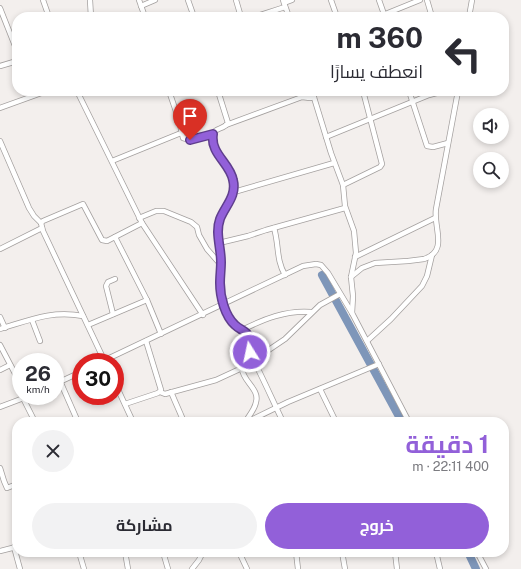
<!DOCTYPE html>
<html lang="ar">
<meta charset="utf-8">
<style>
body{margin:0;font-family:"Public Sans",Cairo,sans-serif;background:#f2f2f3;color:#2b2b33;direction:rtl;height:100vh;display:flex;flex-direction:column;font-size:15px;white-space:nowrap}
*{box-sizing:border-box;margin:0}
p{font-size:13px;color:#7c7c81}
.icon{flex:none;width:22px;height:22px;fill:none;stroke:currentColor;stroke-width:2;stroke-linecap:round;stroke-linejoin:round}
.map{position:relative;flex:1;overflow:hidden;direction:ltr}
.drawer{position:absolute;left:12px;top:417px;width:497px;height:140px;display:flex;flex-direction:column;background:#fff;border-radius:16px;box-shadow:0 2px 6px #0003;direction:rtl}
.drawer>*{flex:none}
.hud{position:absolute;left:12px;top:12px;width:497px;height:84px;border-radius:16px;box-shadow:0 2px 6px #0003;direction:rtl;background:#fff;color:#2b2b33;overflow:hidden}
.tools{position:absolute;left:473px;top:108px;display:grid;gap:8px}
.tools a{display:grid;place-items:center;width:36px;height:36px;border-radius:50%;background:#fff;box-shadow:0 2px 6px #0003;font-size:20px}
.speed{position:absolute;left:12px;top:353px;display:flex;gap:8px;font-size:20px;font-weight:700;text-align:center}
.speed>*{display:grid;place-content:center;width:52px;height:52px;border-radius:50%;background:#fff;box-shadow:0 2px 6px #0003;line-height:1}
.speed small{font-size:10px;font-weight:400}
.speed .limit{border:6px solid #d22;background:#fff;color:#111}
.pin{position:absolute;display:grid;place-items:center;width:34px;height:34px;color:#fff;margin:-41px -17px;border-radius:50% 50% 50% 0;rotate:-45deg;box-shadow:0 0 4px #0007}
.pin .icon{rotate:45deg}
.me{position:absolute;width:44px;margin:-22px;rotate:350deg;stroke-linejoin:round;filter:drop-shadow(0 0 3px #0008)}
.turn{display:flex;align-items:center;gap:14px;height:84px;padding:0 20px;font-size:18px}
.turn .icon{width:52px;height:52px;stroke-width:2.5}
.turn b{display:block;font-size:28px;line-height:34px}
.round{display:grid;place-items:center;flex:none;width:42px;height:42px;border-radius:21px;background:#f2f2f3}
.headline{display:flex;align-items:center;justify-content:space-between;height:68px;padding:0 20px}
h1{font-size:24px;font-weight:700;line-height:30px;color:#9260d9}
.primary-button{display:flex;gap:8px;margin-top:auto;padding:8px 20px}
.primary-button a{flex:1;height:46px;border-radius:24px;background:#9260d9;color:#fff;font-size:16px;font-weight:700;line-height:46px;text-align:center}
.primary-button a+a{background:#f2f2f3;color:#2b2b33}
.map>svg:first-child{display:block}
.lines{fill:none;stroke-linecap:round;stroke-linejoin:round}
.river{stroke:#7e96b9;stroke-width:8}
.minor-casing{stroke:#a4a09f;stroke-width:6}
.minor{stroke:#fff;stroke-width:4.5}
.route-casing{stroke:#5f3e8d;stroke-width:10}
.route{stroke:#9260d9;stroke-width:7}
</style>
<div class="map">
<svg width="521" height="569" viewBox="0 0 521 569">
<rect width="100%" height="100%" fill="#f3efed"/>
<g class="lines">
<g class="river">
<path d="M322 275 402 422"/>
<path d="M468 552 476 569"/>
</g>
<g class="minor-casing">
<g id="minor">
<path d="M43 0 49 17"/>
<path d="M90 0 91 17"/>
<path d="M139 0 145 17"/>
<path d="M188 0 194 17"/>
<path d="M236 0 241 17"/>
<path d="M283 0 289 17"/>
<path d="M331 0 337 17"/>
<path d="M379 0 385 17"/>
<path d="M427 0 432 17"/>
<path d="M284 3 292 0"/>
<path d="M141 6 155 0"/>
<path d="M0 8 17 51"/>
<path d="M254 17 285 7"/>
<path d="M378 17 420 0"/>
<path d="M469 17 472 0"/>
<path d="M0 66 17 61"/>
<path d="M77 91 142 223 203 315"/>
<path d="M169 91 179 120 183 138 190 140 213 134"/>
<path d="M218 91 228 123C224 129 216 128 213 133 206 147 234 169 234 185 234 203 219 213 218 230 218 240 221 250 221 261 222 268 220 275 220 282 220 295 224 308 231 320 235 327 245 328 248 336 252 341 247 348 250 353 262 376 272 399 283 422"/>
<path d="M312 91 331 153 343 185 345 206 354 231 356 253 351 277 353 296 352 313"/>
<path d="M409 91 427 146 433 147 448 143"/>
<path d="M0 108 47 91"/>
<path d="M226 125 302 97 310 98 314 97"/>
<path d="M326 137 429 95 444 91"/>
<path d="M0 141 29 208 34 216 41 223"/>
<path d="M112 161 181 133"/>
<path d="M343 185 380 167 382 164 363 91"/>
<path d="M234 192 334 163"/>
<path d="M139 218 156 211H164L191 222 197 227 199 235 207 249 221 265"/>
<path d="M274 228C279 244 276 260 285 275"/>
<path d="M115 237 147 300 161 334"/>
<path d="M219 243 248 236 266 230 345 208"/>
<path d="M0 249 42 228"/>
<path d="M355 257 435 218"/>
<path d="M351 277 362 268 375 263 408 261 424 259C449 251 433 227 436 209L458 91"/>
<path d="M113 314 106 286 108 282 115 279"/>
<path d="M0 317 5 328"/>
<path d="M32 320 40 341"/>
<path d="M88 325 147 300"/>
<path d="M0 329C30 320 52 310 83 316"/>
<path d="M242 330C264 319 286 310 311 312"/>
<path d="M367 341 391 319 422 286 427 276 432 255"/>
<path d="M0 345 21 385"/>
<path d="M101 362 303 266 316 264 321 265 328 273 352 313 409 422"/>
<path d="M105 362 43 231 41 223 43 221 83 204 102 240 107 241 142 223"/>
<path d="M242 368C242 381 260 389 256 402 255 409 249 416 245 422"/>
<path d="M0 370 10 365"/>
<path d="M60 381 78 422"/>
<path d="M115 383 133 422"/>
<path d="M55 384 81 372"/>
<path d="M320 389 336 422"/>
<path d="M160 392 165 394 216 380 242 368 285 339 320 305 340 294"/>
<path d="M171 392 184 422"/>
<path d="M23 398 35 422"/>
<path d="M125 404 158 393 161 390 146 341"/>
<path d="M0 407 29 396"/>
<path d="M247 422 288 402 379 364"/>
<path d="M0 468 4 481 7 488 17 484"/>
<path d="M14 547 20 569"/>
<path d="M0 551 16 547"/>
<path d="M79 552 84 569"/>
<path d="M125 552 128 569"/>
<path d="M163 552 168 569"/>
<path d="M239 552 247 569"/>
<path d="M296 552 298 569"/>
<path d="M342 552 345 569"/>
<path d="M395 552 397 569"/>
<path d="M436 552 440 569"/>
<path d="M477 552 486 569"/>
<path d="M192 569 199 560 203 552"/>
</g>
</g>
<use href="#minor" class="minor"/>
</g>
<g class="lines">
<g class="route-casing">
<path id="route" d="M190 140 213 134C210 154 230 163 233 180 237 196 225 206 220 219 215 233 221 247 221 262 221 269 220 276 220 283 220 297 225 316 235 325 240 330 247 331 249 337 251 342 249 347 250 352"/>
</g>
<use href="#route" class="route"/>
</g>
</svg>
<div class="tools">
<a><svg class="icon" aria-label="sound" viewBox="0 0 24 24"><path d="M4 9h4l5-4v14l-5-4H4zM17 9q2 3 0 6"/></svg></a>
<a><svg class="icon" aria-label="search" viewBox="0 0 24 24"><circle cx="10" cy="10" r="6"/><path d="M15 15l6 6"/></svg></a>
</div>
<div class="speed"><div>26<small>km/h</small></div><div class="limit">30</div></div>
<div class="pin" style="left:190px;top:140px;background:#d93025"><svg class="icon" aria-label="arrive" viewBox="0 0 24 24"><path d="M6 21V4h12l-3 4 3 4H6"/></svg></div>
<svg class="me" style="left:250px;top:352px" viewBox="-20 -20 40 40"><circle r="17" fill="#9260d9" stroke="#fff" stroke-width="3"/><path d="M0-11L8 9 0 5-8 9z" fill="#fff"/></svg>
<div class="hud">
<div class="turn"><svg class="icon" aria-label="left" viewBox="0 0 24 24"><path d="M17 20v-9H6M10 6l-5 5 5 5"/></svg><div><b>360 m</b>انعطف يسارًا</div></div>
</div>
<section class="drawer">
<div class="headline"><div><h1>1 دقيقة</h1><p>400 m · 22:11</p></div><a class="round"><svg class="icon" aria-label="close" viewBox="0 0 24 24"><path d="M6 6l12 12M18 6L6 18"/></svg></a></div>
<div class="primary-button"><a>خروج</a><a>مشاركة</a></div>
</section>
</div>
